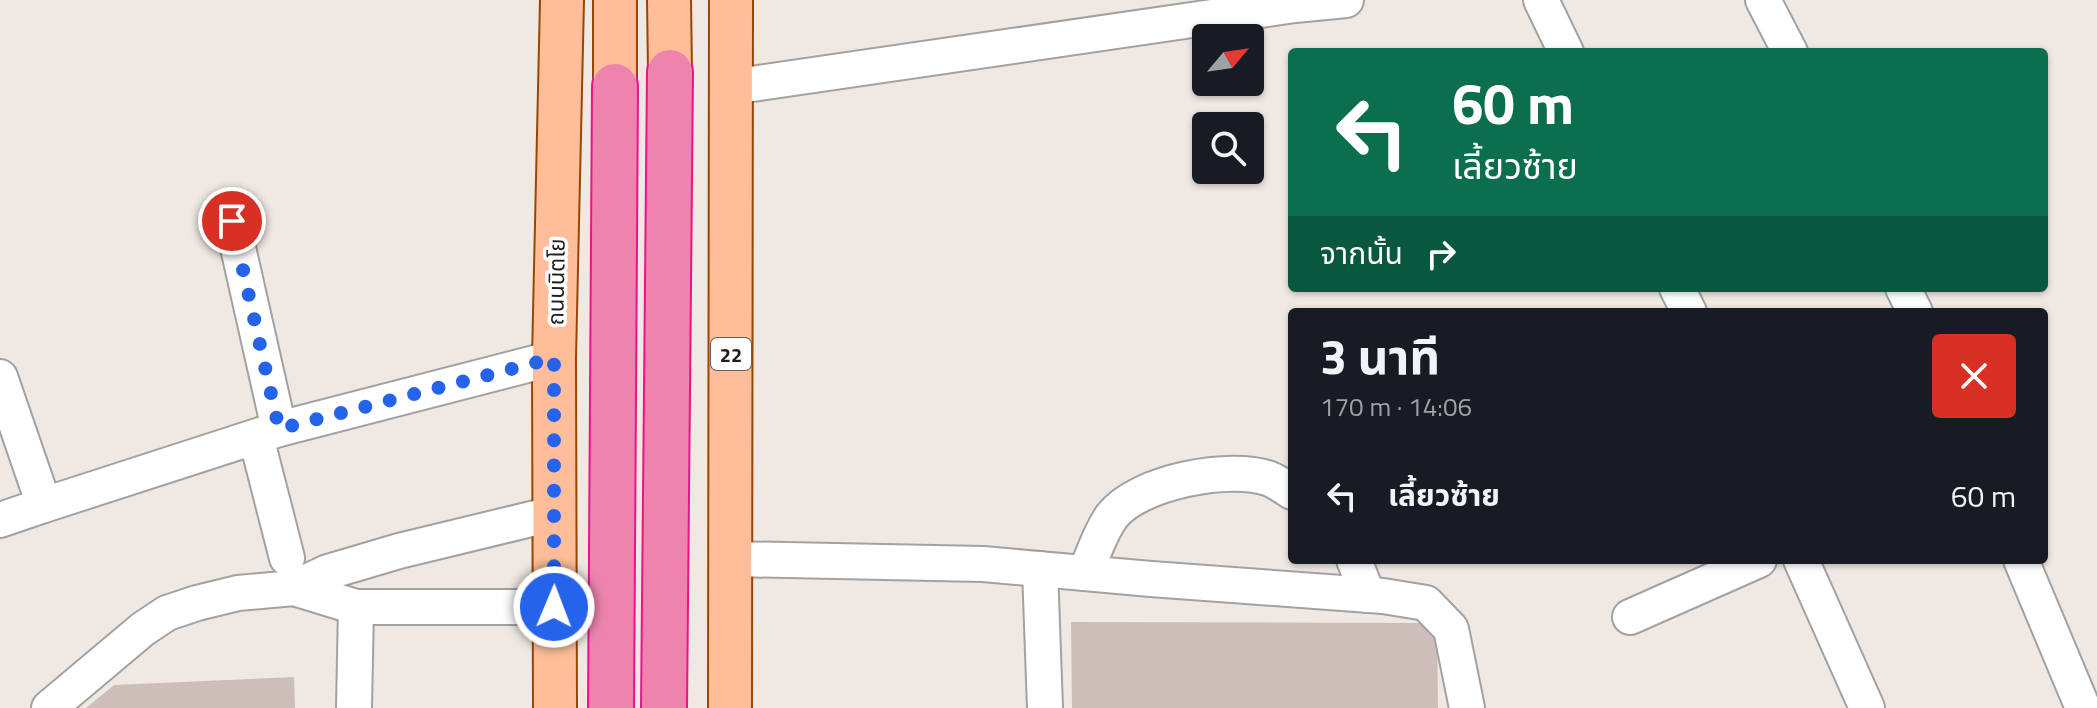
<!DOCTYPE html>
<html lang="th">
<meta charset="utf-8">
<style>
body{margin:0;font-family:"Titillium Web","Noto Sans Thai",sans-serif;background:#242831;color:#f1f3f6;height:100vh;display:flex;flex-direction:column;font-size:30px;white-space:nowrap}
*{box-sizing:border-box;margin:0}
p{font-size:26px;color:#9ea1a6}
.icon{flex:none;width:44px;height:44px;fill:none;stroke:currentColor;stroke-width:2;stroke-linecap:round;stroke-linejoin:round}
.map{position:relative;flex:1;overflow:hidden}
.details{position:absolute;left:1288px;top:308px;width:760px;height:256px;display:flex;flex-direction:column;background:#171b24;border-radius:8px;box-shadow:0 2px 6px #0004}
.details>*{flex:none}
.top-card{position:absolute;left:1288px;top:48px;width:760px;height:244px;border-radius:8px;box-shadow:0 2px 6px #0004;background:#0b6e4f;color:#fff;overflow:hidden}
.needle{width:52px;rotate:61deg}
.fabs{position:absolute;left:1192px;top:24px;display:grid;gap:16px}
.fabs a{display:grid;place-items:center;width:72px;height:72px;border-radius:8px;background:#171b24;box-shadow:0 2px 6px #0004;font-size:40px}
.pin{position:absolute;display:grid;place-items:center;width:68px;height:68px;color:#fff;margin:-34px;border:4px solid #fff;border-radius:50%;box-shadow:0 2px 8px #0007}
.me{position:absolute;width:88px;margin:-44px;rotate:1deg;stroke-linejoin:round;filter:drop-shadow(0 0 6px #0008)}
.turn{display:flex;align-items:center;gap:28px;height:168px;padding:0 32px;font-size:36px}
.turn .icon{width:104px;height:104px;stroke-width:2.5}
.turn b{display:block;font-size:56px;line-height:68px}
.then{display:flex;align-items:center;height:76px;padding:0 32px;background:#0003;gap:16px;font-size:30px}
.round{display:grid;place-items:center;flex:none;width:84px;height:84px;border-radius:8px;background:#242831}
.head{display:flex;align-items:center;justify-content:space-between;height:136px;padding:0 32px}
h1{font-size:48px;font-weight:700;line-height:60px}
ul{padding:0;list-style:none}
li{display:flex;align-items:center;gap:24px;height:104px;padding:0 32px}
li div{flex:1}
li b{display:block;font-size:30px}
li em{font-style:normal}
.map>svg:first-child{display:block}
.building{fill:#ccbeb9}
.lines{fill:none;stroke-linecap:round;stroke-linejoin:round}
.minor-casing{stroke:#a2a2a2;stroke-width:38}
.major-casing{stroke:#984600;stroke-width:46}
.highway-casing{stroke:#ea148a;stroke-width:48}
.minor{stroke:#fff;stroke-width:34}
.major{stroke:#ffbe99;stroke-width:42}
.highway{stroke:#ee84ae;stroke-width:44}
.route{stroke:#2563eb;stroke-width:14;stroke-dasharray:0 25.2}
.labels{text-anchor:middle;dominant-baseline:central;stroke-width:7;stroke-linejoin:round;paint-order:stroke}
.shield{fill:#fff;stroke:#626262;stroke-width:2}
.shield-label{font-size:20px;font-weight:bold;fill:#1e1e1e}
.street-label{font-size:22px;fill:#1e1e1e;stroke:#fff}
</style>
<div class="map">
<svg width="2097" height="708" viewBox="0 0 2097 708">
<rect width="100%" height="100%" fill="#f0e9e3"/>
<g class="building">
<path d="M1071 622 1437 623 1438 708H1072Z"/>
<path d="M294 677 295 708H86L114 685Z"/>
</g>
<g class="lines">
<g class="minor-casing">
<g id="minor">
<path d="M1541 0 1566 52"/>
<path d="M1763 0 1790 52"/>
<path d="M731 87 1295 5 1346 0"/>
<path d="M232 221 279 429 554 358"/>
<path d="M1677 288 1689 312"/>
<path d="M1903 288 1915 312"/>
<path d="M0 377 44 505 279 429"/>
<path d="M256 437 287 558"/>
<path d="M0 520 44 505"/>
<path d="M731 559 983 564 1151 579 1383 596 1426 603 1451 629 1467 708"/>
<path d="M1354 560 1368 595"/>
<path d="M1801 560 1867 708"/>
<path d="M2021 560 2083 708"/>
<path d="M1040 569 1045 708"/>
<path d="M1085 573C1093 556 1100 532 1112 516 1138 482 1231 464 1270 479 1278 482 1285 488 1292 492"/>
<path d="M294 588 356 607H554"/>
<path d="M1630 617 1759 560"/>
<path d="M49 708 143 629 167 613 197 603 238 593 294 588 328 572 399 551 556 513"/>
<path d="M354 708 356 607"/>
</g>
</g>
<g class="major-casing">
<g id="major">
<path d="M669 0 670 72"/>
<path d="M615 86V0"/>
<path d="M555 708 554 358 562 0"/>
<path d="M730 708 731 0"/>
</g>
</g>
<g class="highway-casing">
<g id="highway">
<path d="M611 708 615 86"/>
<path d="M664 708 670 72"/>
</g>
</g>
<use href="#minor" class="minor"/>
<use href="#major" class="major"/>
<use href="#highway" class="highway"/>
</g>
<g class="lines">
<path class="route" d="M232 221 279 429 554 358V607"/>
</g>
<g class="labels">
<rect class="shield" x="711" y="338" width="40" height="32" rx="6"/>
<g class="shield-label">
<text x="731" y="354">22</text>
</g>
<g class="street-label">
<text transform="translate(556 282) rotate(-89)">ถนนนิตโย</text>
</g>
</g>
</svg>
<div class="fabs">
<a><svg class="needle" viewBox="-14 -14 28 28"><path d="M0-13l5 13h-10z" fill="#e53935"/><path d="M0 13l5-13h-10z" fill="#9ea1a6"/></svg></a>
<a><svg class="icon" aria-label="search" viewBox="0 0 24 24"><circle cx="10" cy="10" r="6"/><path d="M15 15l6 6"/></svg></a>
</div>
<div class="pin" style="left:232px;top:221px;background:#d93025"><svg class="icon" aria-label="arrive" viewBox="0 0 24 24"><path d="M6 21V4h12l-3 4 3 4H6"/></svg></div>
<svg class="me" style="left:554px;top:607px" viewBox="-20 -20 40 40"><circle r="17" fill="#2563eb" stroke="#fff" stroke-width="3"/><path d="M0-11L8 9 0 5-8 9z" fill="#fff"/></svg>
<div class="top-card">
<div class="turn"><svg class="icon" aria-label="left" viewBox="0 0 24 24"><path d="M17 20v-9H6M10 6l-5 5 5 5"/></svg><div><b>60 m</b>เลี้ยวซ้าย</div></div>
<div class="then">จากนั้น<svg class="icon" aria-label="right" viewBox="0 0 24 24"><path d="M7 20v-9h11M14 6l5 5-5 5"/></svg></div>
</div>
<section class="details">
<div class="head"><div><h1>3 นาที</h1><p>170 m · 14:06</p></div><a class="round" style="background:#d93025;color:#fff"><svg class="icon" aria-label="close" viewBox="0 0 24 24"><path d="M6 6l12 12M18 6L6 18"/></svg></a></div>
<ul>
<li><svg class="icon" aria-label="left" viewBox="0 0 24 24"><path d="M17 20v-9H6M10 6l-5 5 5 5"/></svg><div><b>เลี้ยวซ้าย</b></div><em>60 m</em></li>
</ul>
</section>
</div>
